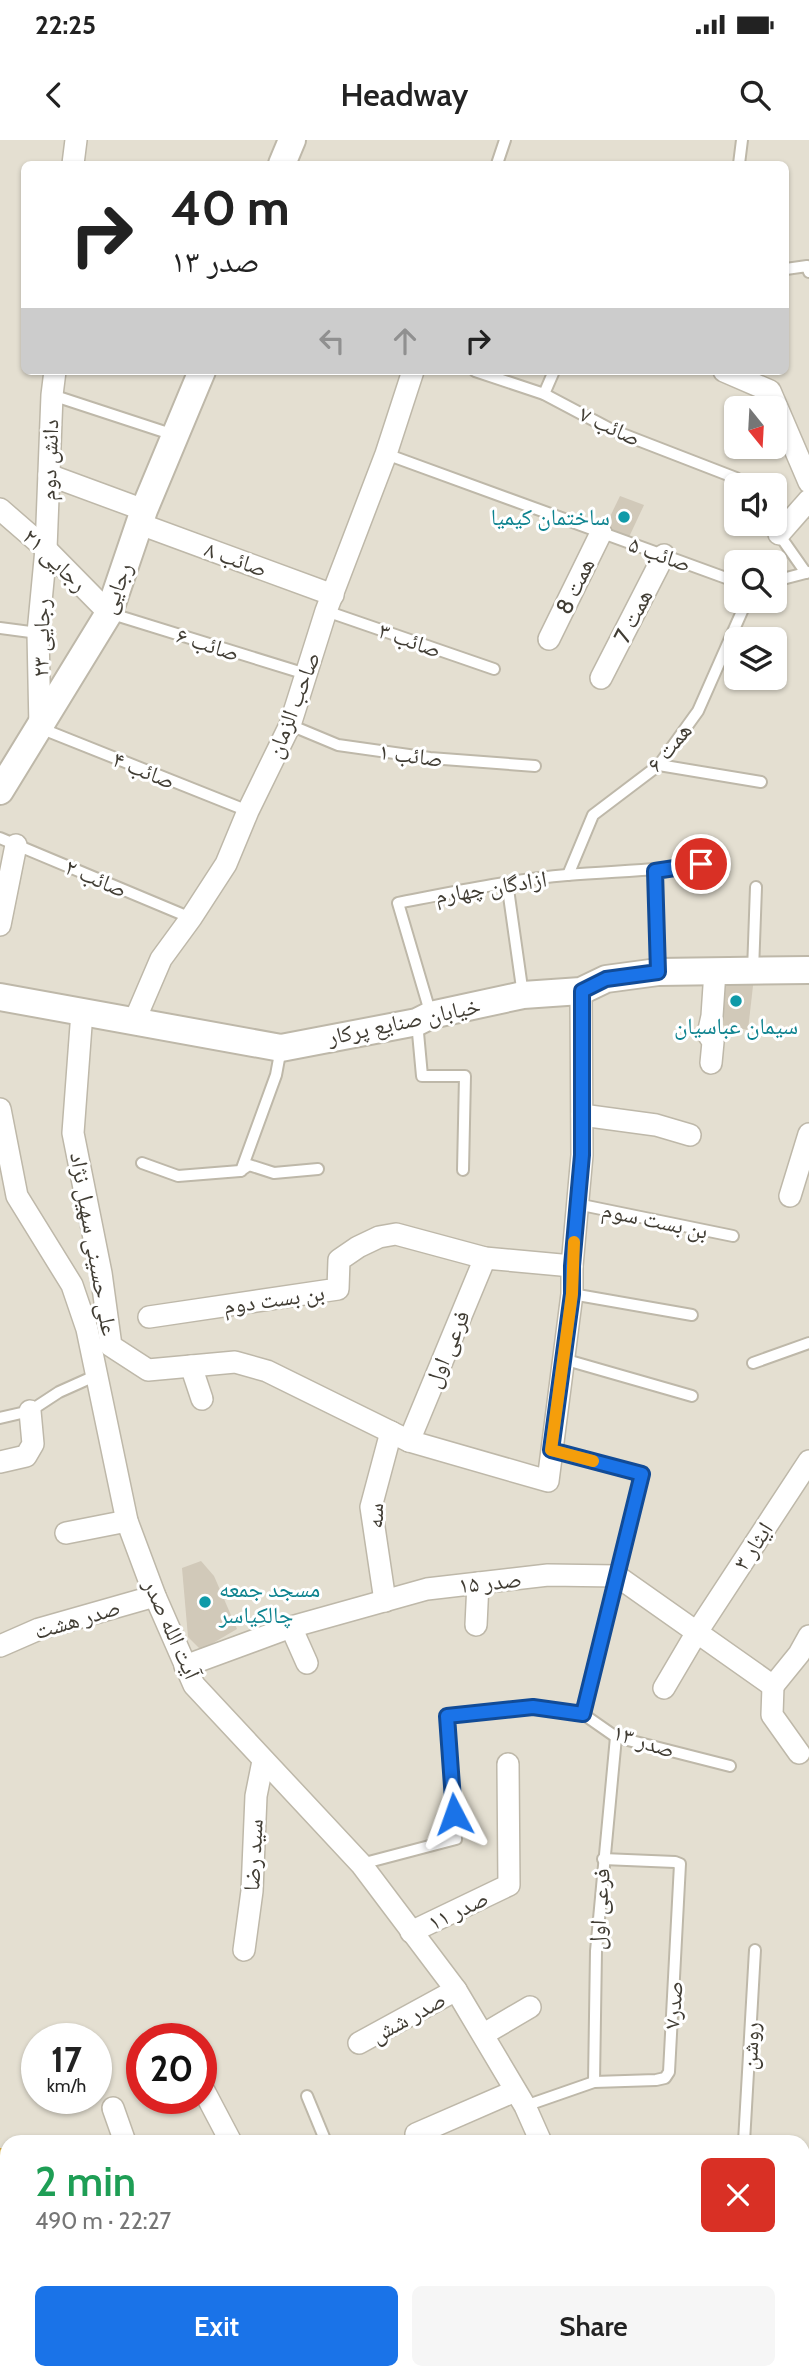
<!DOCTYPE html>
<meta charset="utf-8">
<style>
body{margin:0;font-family:Cabin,"Noto Naskh Arabic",sans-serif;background:#f6f6f6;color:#222;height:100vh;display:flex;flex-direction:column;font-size:26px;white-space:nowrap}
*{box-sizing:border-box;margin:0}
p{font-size:23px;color:#767676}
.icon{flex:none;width:38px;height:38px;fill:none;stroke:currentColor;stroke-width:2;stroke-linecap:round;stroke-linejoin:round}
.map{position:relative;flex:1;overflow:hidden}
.details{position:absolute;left:0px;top:1995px;width:810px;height:245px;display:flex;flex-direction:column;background:#fff;border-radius:21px 21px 0 0;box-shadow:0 2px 5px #0004}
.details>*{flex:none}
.hud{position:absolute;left:21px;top:21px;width:768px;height:214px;border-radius:10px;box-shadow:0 2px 5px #0004;background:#fff;color:#222;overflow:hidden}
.needle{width:46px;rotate:162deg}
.buttons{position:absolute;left:724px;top:256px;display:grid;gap:14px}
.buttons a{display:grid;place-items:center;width:63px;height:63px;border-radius:10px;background:#fff;box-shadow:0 2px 5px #0004;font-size:35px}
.speed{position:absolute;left:21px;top:1883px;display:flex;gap:14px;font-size:35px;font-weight:700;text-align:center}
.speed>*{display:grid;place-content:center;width:91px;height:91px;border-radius:50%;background:#fff;box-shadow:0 2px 5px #0004;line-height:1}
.speed small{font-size:18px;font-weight:400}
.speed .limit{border:10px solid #d22;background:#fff;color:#111}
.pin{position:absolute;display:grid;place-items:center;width:60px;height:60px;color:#fff;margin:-30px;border:4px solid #fff;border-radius:50%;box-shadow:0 2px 7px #0007}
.me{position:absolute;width:77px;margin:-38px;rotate:356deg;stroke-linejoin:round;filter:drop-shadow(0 0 5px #0008)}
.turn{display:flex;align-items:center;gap:24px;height:147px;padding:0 35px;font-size:32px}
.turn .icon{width:91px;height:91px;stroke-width:2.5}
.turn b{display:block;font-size:49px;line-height:60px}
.lanes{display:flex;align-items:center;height:66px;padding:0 35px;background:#0003;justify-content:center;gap:35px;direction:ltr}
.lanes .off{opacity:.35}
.round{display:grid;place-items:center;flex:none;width:74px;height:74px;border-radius:10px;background:#f6f6f6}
.head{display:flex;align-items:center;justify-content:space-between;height:119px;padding:0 35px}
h1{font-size:42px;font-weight:600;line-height:52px;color:#1e9e55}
.primary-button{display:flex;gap:14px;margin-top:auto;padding:14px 35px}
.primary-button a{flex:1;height:80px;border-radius:10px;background:#1a73e8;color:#fff;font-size:28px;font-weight:600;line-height:80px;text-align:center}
.primary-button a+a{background:#f6f6f6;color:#222}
.status{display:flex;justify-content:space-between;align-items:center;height:49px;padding:0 35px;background:#fff;direction:ltr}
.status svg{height:19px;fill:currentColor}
header{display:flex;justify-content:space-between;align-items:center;height:91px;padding:0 35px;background:#fff;font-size:32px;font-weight:600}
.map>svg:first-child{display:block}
.residential{fill:#e4dfd1;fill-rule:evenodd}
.building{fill:#d1c9b9}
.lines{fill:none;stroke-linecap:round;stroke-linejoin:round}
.service-casing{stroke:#beb8a9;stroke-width:14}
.minor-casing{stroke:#beb8a9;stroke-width:24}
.tertiary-casing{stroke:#beb8a9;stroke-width:30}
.secondary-casing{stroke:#d1c497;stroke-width:33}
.trunk-casing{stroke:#d2a33b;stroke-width:38}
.service{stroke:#fff;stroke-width:10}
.minor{stroke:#fff;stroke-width:21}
.tertiary{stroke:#fff;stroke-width:26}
.secondary{stroke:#fbf0c2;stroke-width:30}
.trunk{stroke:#f6d87e;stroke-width:35}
.route-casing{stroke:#114b97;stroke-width:18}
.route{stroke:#1a73e8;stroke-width:12}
.slow{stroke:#f59e0b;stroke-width:12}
.culture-dot{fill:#0f9aa8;stroke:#fff;stroke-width:2.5}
.labels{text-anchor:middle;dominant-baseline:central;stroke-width:6;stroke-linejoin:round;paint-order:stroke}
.street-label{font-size:23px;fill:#413d34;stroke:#fff}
.culture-label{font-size:23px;fill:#0d838f;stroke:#fff;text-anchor:end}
</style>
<div class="status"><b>22:25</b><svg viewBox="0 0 49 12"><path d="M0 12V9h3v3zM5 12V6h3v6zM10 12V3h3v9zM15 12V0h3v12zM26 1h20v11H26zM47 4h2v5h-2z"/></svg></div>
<header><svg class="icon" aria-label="back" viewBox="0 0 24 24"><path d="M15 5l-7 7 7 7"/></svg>Headway<svg class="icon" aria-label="search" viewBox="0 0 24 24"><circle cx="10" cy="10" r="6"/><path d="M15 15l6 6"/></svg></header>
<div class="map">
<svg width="809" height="2240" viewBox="0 0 809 2240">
<rect width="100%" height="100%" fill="#f0ede3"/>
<path class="residential" d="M0 0H809V2240H11L0 2224ZM24 24H786V231H24ZM737 268H775V306H737ZM737 345H775V383H737ZM737 422H775V460H737ZM737 499H775V537H737ZM37 1899H96V1958H37ZM142 1899H201V1958H142ZM7 2002H803V2233H7Z"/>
<g class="building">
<path d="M620 356 644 365 629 397 604 389Z"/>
<path d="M723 837H754L748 890 716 884Z"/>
<path d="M201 1421 214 1436 237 1489 201 1510 188 1497 182 1428Z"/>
</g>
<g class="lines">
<g class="service-casing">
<g id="service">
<path d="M497 24 505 0"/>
<path d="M739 24 742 0"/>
<path d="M786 129 807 126 809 132"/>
<path d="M475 231 544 254 612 290 736 338 741 345"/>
<path d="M544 254 554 231"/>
<path d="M52 255 174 295"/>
<path d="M386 314 737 442"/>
<path d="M771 383 806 433"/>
<path d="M775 441 809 432"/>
<path d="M326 471 494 529"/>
<path d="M109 473 306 534"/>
<path d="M0 488 38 493"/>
<path d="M290 585 338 605 430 618 535 626"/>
<path d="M40 588 248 671"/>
<path d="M659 625 761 642"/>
<path d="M0 698 191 778"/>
<path d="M655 731 658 832"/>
<path d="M568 735 593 675 659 625 698 571 747 460"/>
<path d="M507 742 523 855"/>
<path d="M753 831 756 747"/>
<path d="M431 875 398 763C454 752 510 740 567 735 613 731 655 731 701 724"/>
<path d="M417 882 422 936H465L463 1030"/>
<path d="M142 1023 178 1036 240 1031 249 1025 274 1033 318 1029"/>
<path d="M241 1031 276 935 281 908"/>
<path d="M577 1064 733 1096"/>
<path d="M572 1154 692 1175"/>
<path d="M563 1219 692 1256"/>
<path d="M753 1223 809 1203"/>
<path d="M0 1278 30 1271 59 1252 97 1235"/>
<path d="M551 1309 643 1333 583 1574"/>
<path d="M361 1724 456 1699 448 1576 533 1568 583 1574 616 1597 730 1626"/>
<path d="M594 1942 596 1811 616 1597"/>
<path d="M307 1956 326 2002"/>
<path d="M525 1966 594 1942 656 1940 665 1938 669 1932 680 1724 675 1722 603 1719"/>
<path d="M744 2002 755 1810"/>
<path d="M805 2097 809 2031"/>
<path d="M421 2233 424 2240"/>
</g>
</g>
<g class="minor-casing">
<g id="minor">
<path d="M73 24 76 0"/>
<path d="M724 231 770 251 809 342"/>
<path d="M49 335 144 370"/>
<path d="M0 369 46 409 109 473"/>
<path d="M140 384 333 455"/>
<path d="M779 394 809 360"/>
<path d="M549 499 601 393"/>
<path d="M601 538 664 415"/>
<path d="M40 588 38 493 46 409 52 255 55 231"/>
<path d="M0 785 16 705"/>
<path d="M82 872 73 993 101 1133 111 1206 148 1230 235 1222 267 1231 409 1301 548 1341 572 1154V1126L582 1015 581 851"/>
<path d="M134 882 161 819 191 778 226 724 248 671 290 585 326 471 386 314 413 231"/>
<path d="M711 923 713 902 708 894 712 876 715 831"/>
<path d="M0 969 17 1056 72 1145 87 1189 127 1381 155 1456 194 1545 361 1724 456 1850 525 1966 541 2002"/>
<path d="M582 975 656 985 690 995"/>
<path d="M790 1056 809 994"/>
<path d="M149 1177 338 1149 339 1120 358 1107 379 1097 396 1094 485 1118 572 1126"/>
<path d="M191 1226 202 1259"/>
<path d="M409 1301 485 1118"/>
<path d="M0 1322 26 1316 33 1304 30 1271"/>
<path d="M66 1393 127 1381"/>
<path d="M385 1461 371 1367 391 1292"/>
<path d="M476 1485 478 1443"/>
<path d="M291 1487 307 1523"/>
<path d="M0 1506 39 1489 155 1456"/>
<path d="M185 1526 291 1487 427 1449 548 1435 617 1436 773 1546"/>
<path d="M773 1546 772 1575 799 1613"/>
<path d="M773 1546 799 1514 809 1496"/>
<path d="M664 1548 697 1492 809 1321"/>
<path d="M411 1792 509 1745 508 1624"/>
<path d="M244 1810 252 1751 256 1656 263 1621"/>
<path d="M484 1894 530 1867"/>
<path d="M359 1903 456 1850"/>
<path d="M201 1945 231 2002"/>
<path d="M113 1968 125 2002"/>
<path d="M416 1994 515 1951"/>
<path d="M209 2233 212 2240"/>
<path d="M317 2233 318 2240"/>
<path d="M593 2233 594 2240"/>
</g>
</g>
<g class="tertiary-casing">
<g id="tertiary">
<path d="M282 24 292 0"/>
<path d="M0 651 109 473 144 370 202 231"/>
<path d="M0 857 281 908 417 882 431 875 523 855 581 851 606 839 658 832 809 830"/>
</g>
</g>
<g class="secondary-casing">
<g id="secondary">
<path d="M803 2167 809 2163"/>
<path d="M803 2192 809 2188"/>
<path d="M696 2240 706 2233"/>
<path d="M733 2240 743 2233"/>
</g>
</g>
<g class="trunk-casing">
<g id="trunk">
<path d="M0 2027 7 2040"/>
<path d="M0 2100 7 2112"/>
<path d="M75 2233 79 2240"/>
<path d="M117 2233 121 2240"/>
</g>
</g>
<use href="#service" class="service"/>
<use href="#minor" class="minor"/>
<use href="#tertiary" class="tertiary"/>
<use href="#secondary" class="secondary"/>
<use href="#trunk" class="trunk"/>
</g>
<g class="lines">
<g class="route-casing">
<path id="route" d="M454 1674 447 1576 533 1567 583 1574 642 1334 551 1310 572 1154V1126L582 1015V851L606 839 658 832 655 731 701 724"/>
</g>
<use href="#route" class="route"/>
<path class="slow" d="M574 1102 572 1154 551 1310 593 1321"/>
</g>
<g class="culture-dot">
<circle cx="624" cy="377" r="7"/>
<circle cx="736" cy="861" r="7"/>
<circle cx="205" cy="1462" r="7"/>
</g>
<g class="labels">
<g class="street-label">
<text transform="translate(610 286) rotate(25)">صائب ۷</text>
<text transform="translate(49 320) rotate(-88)">دانش دوم</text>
<text transform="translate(660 414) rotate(20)">صائب ۵</text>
<text transform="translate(236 419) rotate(20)">صائب ۸</text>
<text transform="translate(55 420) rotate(44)">رجایی ۲۱</text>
<text transform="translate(575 446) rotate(-64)">همت 8</text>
<text transform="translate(116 448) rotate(-69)">رجایی</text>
<text transform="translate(633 476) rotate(-63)">همت 7</text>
<text transform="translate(41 498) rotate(-89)">رجایی ۲۳</text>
<text transform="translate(410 500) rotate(19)">صائب ۳</text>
<text transform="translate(208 504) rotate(18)">صائب ۶</text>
<text transform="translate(293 565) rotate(-69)">صاحب الزمان</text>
<text transform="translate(669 607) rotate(-50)">همت ۶</text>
<text transform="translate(411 615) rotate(7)">صائب ۱</text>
<text transform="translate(144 630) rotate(22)">صائب ۴</text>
<text transform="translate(96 738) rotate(23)">صائب ۲</text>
<text transform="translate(491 747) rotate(-9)">ازادگان چهارم</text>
<text transform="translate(404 881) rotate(-12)">خیابان صنایع پرکار</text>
<text transform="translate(655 1080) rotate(12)">بن بست سوم</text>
<text transform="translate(94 1104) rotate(80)">علی حسینی سهیل نژاد</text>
<text transform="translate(274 1159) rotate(-8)">بن بست دوم</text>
<text transform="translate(447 1209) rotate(-67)">فرعی اول</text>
<text transform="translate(375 1376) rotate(-90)">سه</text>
<text transform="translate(753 1406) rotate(-57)">ایثار ۳</text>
<text transform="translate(490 1442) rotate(-6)">صدر ۱۵</text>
<text transform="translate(77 1479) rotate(-17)">صدر هشت</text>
<text transform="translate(172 1489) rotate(66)">آیت الله صدر</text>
<text transform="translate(644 1601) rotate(18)">صدر ۱۳</text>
<text transform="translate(253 1715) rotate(-87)">سید رضا</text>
<text transform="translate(599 1769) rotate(-86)">فرعی اول</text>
<text transform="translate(458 1770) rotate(-26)">صدر ۱۱</text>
<text transform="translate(673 1865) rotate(-86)">صدر۷</text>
<text transform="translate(408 1877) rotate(-29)">صدر شش</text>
<text transform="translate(750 1906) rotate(-87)">روشن</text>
</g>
<g class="culture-label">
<text x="610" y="377">ساختمان کیمیا</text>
<text x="736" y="886" text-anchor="middle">سیمان عباسیان</text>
<text x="219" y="1449" text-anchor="start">مسجد جمعه<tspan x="219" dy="26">چالکیاسر</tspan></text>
</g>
</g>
</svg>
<div class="buttons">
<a><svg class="needle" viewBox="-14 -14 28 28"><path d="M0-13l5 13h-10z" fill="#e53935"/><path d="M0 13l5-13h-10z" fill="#767676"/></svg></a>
<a><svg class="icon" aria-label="sound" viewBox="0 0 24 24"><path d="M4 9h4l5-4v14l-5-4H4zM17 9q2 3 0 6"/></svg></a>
<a><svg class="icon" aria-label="search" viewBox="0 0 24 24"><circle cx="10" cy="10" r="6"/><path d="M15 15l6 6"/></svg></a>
<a><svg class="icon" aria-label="layers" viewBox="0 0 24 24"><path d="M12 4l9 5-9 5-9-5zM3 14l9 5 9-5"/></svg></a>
</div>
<div class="speed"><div>17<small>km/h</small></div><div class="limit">20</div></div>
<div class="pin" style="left:701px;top:724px;background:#d93025"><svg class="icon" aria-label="arrive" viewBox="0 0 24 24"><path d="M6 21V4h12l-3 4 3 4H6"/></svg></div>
<svg class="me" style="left:454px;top:1674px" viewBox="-20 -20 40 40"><path d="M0-17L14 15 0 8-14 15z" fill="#1a73e8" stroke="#fff" stroke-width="4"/></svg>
<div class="hud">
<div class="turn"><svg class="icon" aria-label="right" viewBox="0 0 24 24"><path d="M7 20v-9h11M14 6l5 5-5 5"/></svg><div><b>40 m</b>صدر ۱۳</div></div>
<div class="lanes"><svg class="icon off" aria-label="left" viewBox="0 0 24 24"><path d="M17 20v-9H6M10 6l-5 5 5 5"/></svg><svg class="icon off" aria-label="ahead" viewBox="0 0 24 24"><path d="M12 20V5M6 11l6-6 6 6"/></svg><svg class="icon" aria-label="right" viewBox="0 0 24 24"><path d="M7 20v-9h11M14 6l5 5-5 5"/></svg></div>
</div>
<section class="details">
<div class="head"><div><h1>2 min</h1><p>490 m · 22:27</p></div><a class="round" style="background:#d93025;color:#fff"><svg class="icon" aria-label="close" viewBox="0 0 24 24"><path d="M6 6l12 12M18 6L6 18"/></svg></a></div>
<div class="primary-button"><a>Exit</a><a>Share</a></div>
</section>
</div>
